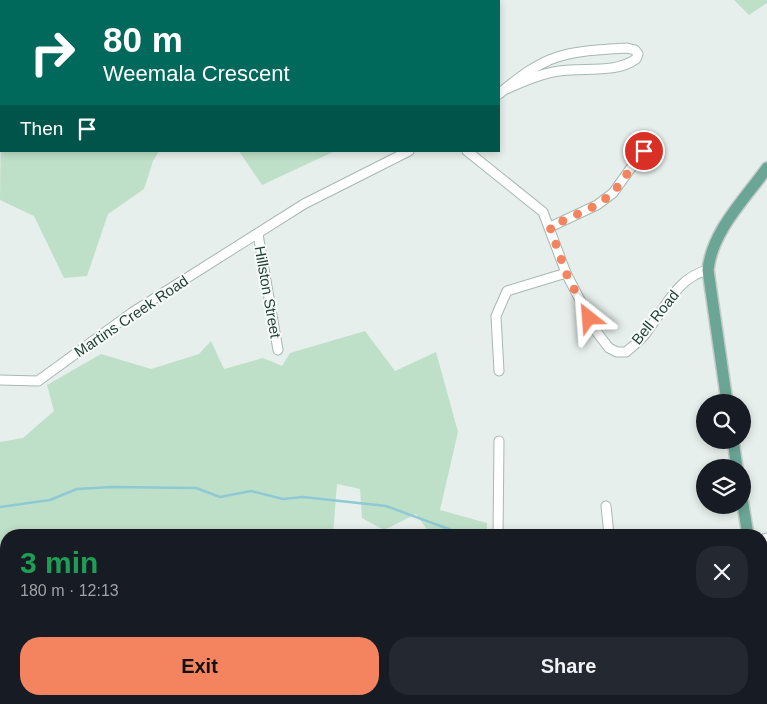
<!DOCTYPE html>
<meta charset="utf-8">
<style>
body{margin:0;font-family:Helvetica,sans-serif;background:#242831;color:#f1f3f6;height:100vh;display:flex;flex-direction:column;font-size:19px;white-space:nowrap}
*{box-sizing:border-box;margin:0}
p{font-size:16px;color:#9ea1a6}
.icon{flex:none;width:28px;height:28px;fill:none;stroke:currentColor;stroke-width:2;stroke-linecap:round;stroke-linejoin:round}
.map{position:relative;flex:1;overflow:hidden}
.side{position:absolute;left:0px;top:529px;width:768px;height:176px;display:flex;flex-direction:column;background:#171b24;border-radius:20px 20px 0 0;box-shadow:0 2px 8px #0003}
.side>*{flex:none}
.top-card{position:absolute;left:0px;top:0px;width:500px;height:152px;box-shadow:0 2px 8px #0003;background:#00695c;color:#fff;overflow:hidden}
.controls{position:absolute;left:696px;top:394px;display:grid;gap:10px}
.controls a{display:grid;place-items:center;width:55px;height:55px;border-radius:50%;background:#171b24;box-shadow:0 2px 8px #0003;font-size:25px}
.pin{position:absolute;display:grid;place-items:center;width:42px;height:42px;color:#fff;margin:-21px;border:2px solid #fff;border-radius:50%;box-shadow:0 1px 5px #0007}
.me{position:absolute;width:55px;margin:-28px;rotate:332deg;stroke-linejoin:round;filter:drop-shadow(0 0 4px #0008)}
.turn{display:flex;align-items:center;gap:18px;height:105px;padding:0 20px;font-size:22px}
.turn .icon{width:65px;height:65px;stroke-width:2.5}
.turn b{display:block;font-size:35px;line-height:42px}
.then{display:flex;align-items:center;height:48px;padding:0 20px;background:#0003;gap:10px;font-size:19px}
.round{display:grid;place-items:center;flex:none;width:52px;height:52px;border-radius:20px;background:#242831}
.summary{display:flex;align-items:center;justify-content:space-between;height:85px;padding:0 20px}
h1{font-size:30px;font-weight:800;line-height:38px;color:#1e9e55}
.primary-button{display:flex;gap:10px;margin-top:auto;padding:10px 20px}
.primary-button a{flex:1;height:58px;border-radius:20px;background:#f4845f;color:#111;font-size:20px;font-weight:800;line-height:58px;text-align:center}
.primary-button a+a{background:#242831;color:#f1f3f6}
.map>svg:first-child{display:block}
.green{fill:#bfe0c8}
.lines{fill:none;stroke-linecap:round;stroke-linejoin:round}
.stream{stroke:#8ec9d4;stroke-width:2.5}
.minor-casing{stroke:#a8b8b2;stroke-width:11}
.major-casing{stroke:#c2cac8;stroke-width:14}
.minor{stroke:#fff;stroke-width:9}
.major{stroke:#6aa596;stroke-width:11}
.route{stroke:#f4845f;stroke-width:9;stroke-dasharray:0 16.2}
.labels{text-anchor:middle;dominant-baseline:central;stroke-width:4;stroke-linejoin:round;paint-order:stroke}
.street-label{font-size:15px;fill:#24423a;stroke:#f7fbf9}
</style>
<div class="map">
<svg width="767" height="704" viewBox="0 0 767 704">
<rect width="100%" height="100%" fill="#e6efeb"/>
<g class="green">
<path d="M202 0H363L362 1Z"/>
<path d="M734 0H767V3L749 15Z"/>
<path d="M1 111V151H159L153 161 144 189 108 214 87 276 64 278 34 216 0 200Z"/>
<path d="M239 151H333V152L262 185Z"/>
<path d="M365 331 395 371 436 352 458 432 440 510 487 523V535H431L416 514 384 530 362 518 360 489 337 484 333 535H6V671L0 673V442L23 438 54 411 47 385 101 354 151 369 199 354 211 341 224 369 263 358 282 366 290 353Z"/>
<path d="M328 699H396L393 704H336V702Z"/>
</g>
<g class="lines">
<path class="stream" d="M0 507 50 500 77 489 111 487 196 488 220 497 251 491 283 499 303 497 386 506 465 535"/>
<g class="minor-casing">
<g id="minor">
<path d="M91 0 92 1"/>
<path d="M75 1 77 0"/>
<path d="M0 43H1"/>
<path d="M499 94C548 52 565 52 627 48L635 50 638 54 636 59C615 74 584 67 559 71 539 74 522 82 504 90"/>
<path d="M467 151 543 212 566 273 596 331 609 348 617 352H626C633 346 641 340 646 333 664 310 677 277 708 270"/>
<path d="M550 227 597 205 613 193 643 151"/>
<path d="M258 234 278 350"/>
<path d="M499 371 496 316 507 291 566 273"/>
<path d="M0 380 38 381 133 312 304 204 409 151"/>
<path d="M606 506 609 535"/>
<path d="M498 535 499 441"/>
<path d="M761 540 767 538"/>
<path d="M625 699 626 704"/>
<path d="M262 704 263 699"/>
<path d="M497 704V699"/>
</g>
</g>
<g class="major-casing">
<g id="major">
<path d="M727 402 708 270C712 231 745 199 767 168"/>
<path d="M733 440 737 468"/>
<path d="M742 499 748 535"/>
<path d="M761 614 767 650"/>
</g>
</g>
<use href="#minor" class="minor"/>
<use href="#major" class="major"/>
</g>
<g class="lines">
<path class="route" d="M589 318 566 273 550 227 597 205 613 193 644 151"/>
</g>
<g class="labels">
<g class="street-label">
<text transform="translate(268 292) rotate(80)">Hillston Street</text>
<text transform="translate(131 316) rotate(-34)">Martins Creek Road</text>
<text transform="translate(655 317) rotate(-51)">Bell Road</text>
</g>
</g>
</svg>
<div class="controls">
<a><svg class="icon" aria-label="search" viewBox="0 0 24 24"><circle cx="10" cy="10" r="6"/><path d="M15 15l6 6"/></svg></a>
<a><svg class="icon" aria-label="layers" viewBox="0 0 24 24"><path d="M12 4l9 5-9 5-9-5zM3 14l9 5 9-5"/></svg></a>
</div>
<div class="pin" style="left:644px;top:151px;background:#d93025"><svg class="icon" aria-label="arrive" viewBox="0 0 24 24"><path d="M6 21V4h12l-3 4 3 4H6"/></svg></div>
<svg class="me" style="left:589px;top:318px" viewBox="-20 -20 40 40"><path d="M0-17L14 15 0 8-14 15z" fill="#f4845f" stroke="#fff" stroke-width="4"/></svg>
<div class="top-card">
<div class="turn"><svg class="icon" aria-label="right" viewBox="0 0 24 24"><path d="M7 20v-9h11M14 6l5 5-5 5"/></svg><div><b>80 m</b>Weemala Crescent</div></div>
<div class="then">Then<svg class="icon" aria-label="arrive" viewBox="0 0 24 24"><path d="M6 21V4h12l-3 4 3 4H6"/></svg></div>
</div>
<section class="side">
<div class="summary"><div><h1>3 min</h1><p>180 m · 12:13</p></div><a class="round"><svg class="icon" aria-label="close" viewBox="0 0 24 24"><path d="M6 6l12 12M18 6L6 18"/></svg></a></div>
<div class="primary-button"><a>Exit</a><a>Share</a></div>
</section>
</div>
